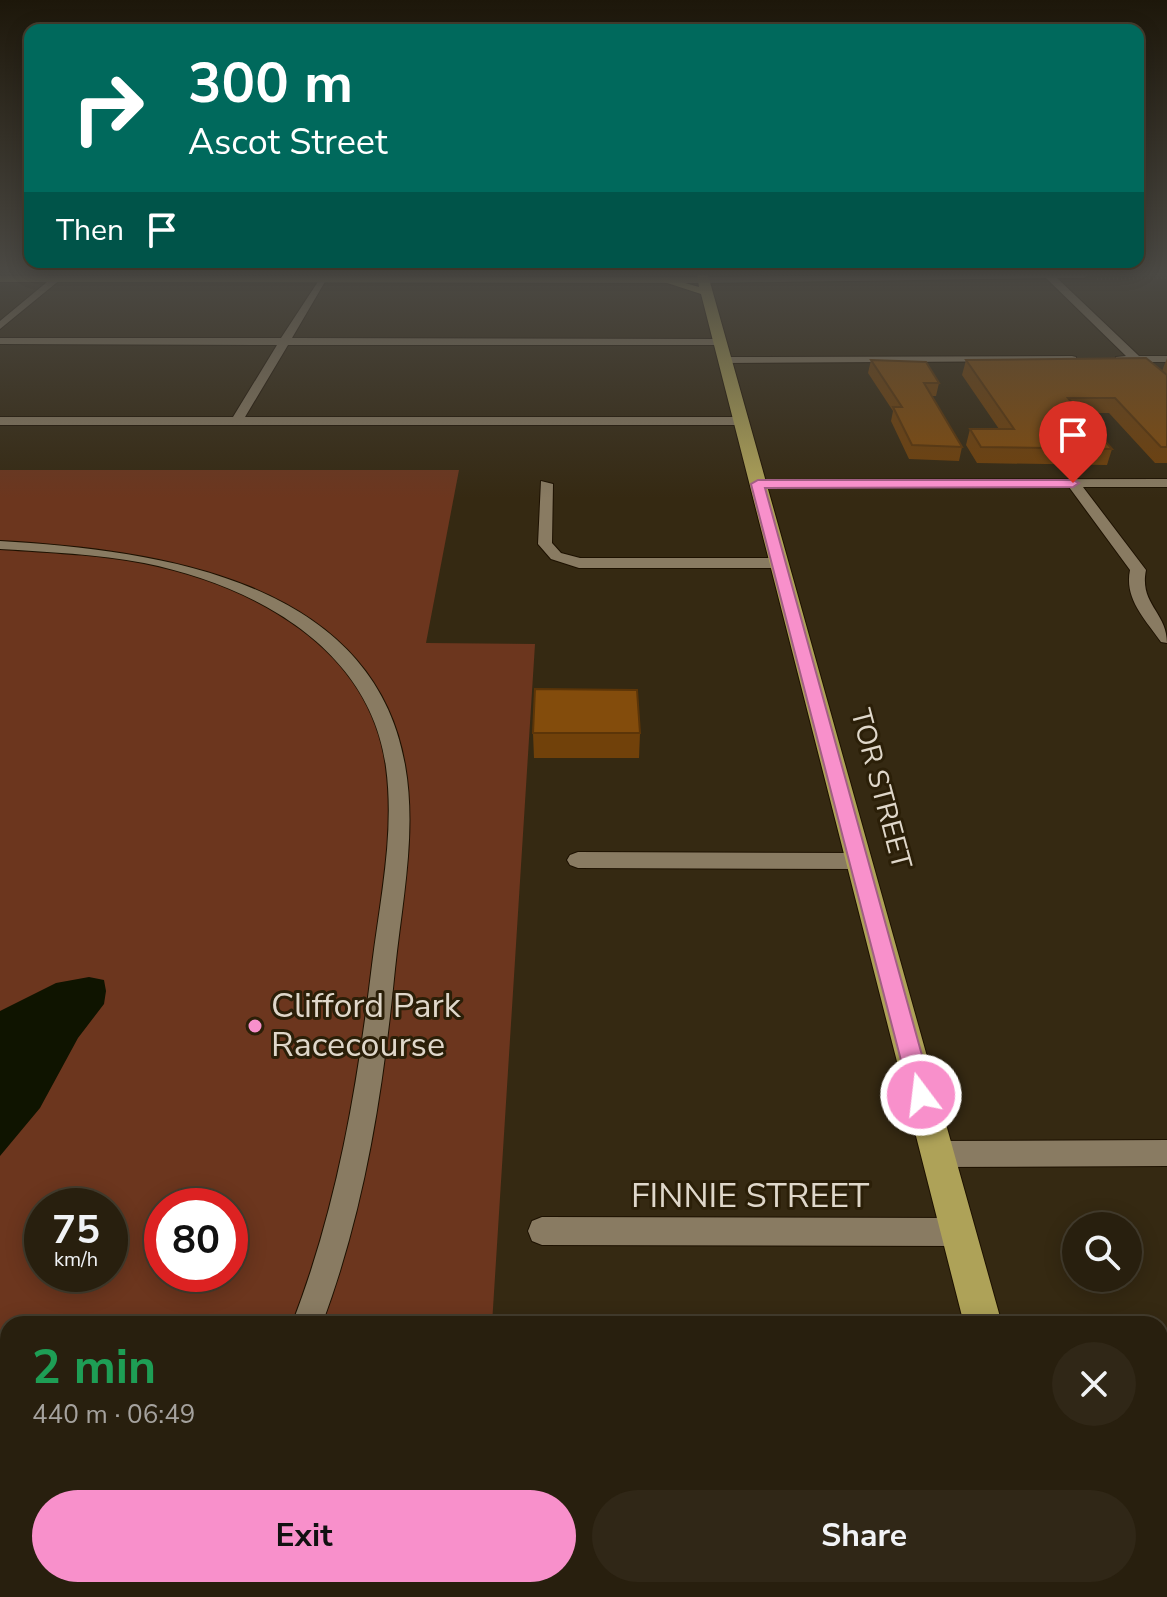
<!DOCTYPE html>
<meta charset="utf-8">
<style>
body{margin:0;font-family:"Nunito Sans",sans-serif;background:#302717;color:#f1f3f6;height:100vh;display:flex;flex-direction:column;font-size:30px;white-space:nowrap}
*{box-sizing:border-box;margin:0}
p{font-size:26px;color:#a5a29e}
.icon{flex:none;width:44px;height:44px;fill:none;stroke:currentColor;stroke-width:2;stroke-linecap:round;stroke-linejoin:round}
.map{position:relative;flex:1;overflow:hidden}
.details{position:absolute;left:0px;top:1316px;width:1168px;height:282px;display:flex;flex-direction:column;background:#281f0e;border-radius:24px 24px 0 0;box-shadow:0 4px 20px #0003,0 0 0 2px #443d2e}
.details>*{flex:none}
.hud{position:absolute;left:24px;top:24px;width:1120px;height:244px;border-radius:16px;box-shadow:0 4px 20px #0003,0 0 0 2px #443d2e;background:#00695c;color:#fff;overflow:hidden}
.fabs{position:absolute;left:1062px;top:1212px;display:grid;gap:16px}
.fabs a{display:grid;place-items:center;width:80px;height:80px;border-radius:50%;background:#281f0e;box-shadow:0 4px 20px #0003,0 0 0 2px #443d2e;font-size:40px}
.speed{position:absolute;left:24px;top:1188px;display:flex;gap:16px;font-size:40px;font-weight:700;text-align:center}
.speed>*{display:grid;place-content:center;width:104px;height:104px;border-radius:50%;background:#281f0e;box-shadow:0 4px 20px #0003,0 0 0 2px #443d2e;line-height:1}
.speed small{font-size:20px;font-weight:400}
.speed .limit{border:12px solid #d22;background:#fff;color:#111}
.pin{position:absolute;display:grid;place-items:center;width:68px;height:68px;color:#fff;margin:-82px -34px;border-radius:50% 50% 50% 0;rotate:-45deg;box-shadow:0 0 8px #0007}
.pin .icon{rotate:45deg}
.me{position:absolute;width:88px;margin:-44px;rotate:345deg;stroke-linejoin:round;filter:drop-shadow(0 0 6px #0008)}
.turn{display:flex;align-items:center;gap:28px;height:168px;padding:0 32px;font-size:36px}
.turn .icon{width:104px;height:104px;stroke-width:2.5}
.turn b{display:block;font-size:56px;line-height:68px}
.then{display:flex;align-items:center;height:76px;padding:0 32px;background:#0003;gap:16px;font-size:30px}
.round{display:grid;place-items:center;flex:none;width:84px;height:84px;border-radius:42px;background:#302717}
.head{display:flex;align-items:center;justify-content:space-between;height:136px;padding:0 32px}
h1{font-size:48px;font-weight:700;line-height:60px;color:#1e9e55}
.primary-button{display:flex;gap:16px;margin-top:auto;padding:16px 32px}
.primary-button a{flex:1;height:92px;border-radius:48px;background:#f890cb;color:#111;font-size:32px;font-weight:700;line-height:92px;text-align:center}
.primary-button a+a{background:#302717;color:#f1f3f6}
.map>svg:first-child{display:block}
.green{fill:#6c361e;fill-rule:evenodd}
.water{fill:#0f1400}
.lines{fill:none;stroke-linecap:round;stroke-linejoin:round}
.minor-casing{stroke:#1d1100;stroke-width:2}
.major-casing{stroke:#1d1100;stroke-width:2}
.highway-casing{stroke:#1d1100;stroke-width:2}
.path{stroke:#7a6f5c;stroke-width:2;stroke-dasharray:1 3;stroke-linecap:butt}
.minor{fill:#897b62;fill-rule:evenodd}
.major{fill:#9f925c;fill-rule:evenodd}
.highway{fill:#aea258;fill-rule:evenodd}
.wall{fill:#71410a}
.building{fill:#834c0c;stroke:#5c3508;stroke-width:2}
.route{fill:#f890cb;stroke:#a15e84;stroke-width:2}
.poi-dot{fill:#f890cb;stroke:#2b1f08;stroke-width:3}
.labels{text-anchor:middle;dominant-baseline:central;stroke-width:6;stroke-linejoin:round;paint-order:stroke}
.street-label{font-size:28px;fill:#dfd7ca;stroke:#2b1f08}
.near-poi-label{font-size:34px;fill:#dfd7ca;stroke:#2b1f08;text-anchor:start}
.near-street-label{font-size:34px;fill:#dfd7ca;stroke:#2b1f08}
</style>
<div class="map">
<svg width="1167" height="1597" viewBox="0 0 1167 1597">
<rect width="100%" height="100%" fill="#352912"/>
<path class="green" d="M0 470H459L426 643 535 644 492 1324H8V1590H476V1597H0ZM42 1206H110V1274H42ZM162 1206H230V1274H162Z"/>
<path class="water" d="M89 977 104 980 106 991 104 1004 78 1038 40 1108 0 1156V1011L56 983Z"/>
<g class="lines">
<g class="minor-casing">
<g id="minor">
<path d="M897 275H1088L1084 278H1057L1139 356H1167V362H1145L1167 383V392L1133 362 1116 361V357L1126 356 1046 278 703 283 698 280 703 277Z"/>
<path d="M53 277 61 279 0 329V321Z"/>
<path d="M321 277 326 280 292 338 720 339 725 342 720 345H288L245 417H741L747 421 741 425H0V417H233L277 345 0 344V338H281Z"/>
<path d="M1072 356 1076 357V361L724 363 719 360 724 357Z"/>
<path d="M1167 479V487H1083L1146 570C1139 604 1167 612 1167 643L1161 642C1145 619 1124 599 1130 570L1069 487 758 488 751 484 758 480Z"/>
<path d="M541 481 553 484 552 543 561 553 580 558H779L787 563 779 568H579L551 559 538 544Z"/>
<path d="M0 541C153 550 373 578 405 765 417 832 402 902 395 969 383 1091 365 1209 322 1324H292C337 1208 357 1089 372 965 380 900 395 833 386 767 370 647 253 585 144 563 97 554 48 552 0 549Z"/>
<path d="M578 852 858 853 866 856 869 861 866 866 858 869 578 868 570 865 567 860 570 855Z"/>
<path d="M1167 1140V1166L937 1167 927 1163 923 1154 927 1145 937 1141Z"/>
<path d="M542 1217 959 1218 969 1222 973 1232 969 1242 959 1246 542 1245 532 1241 528 1231 532 1221Z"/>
<path d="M141 1590H179L176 1597H138Z"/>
</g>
</g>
<g class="major-casing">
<path id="major" d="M0 276 703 277 708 280 703 283 0 282Z"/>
</g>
<g class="highway-casing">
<g id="highway">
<path d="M697 275H708L1002 1324H964L701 294 658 280 664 277 699 287Z"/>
<path d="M1033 1590H1077L1078 1597H1034Z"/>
</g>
</g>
<path class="path" d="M1097 279 1167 278"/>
<use href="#minor" class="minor"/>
<use href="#major" class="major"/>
<use href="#highway" class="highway"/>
</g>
<g class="wall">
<path d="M1167 358V463H1155L1109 413H1081L1112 449 1107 465 977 463 966 445 970 429H999L962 375 966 360 1162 371Z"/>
<path d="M871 360 939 383 936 396H932L962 447 959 461 909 459 891 421 893 411 868 373Z"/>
<path d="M533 733H640L639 758H534Z"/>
</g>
<g class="building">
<path d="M1146 358 1167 375V447H1161L1115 398H1068L1112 449 981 447 970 429H1014L966 360Z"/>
<path d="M871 360 926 362 939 383H924L962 447 912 445 893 407H902Z"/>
<path d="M535 689 637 690 640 733H533Z"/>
</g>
<linearGradient id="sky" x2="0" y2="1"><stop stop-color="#1d170a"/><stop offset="0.55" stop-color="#4b4944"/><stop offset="1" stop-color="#4b4944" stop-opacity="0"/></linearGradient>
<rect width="1167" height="498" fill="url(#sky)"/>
<path class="route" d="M758 480H1073L1079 483 1073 487 765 488 933 1095 930 1103 921 1106 913 1103 910 1095 751 484Z"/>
<circle class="poi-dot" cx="255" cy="1026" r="8"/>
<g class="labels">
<g class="street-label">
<text transform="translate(881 789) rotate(75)">TOR STREET</text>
</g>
<g class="near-poi-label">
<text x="271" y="1006">Clifford Park<tspan x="271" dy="39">Racecourse</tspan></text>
</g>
<g class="near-street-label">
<text x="750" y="1196">FINNIE STREET</text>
</g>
</g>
</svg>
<div class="fabs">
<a><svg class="icon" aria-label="search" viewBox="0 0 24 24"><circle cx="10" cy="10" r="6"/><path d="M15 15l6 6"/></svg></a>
</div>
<div class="speed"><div>75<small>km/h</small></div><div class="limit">80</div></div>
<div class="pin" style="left:1073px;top:483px;background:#d93025"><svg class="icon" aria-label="arrive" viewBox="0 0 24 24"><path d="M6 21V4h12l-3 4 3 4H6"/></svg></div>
<svg class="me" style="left:921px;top:1095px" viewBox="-20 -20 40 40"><circle r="17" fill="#f890cb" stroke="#fff" stroke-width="3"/><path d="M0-11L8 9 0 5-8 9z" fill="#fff"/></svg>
<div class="hud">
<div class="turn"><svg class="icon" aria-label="right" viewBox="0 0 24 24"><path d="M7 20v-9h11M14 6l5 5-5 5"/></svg><div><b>300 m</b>Ascot Street</div></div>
<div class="then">Then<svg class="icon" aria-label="arrive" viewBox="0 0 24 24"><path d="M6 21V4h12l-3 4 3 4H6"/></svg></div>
</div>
<section class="details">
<div class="head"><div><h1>2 min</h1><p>440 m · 06:49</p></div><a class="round"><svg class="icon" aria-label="close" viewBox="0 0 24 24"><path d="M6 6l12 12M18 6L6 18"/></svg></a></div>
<div class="primary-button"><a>Exit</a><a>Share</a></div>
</section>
</div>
